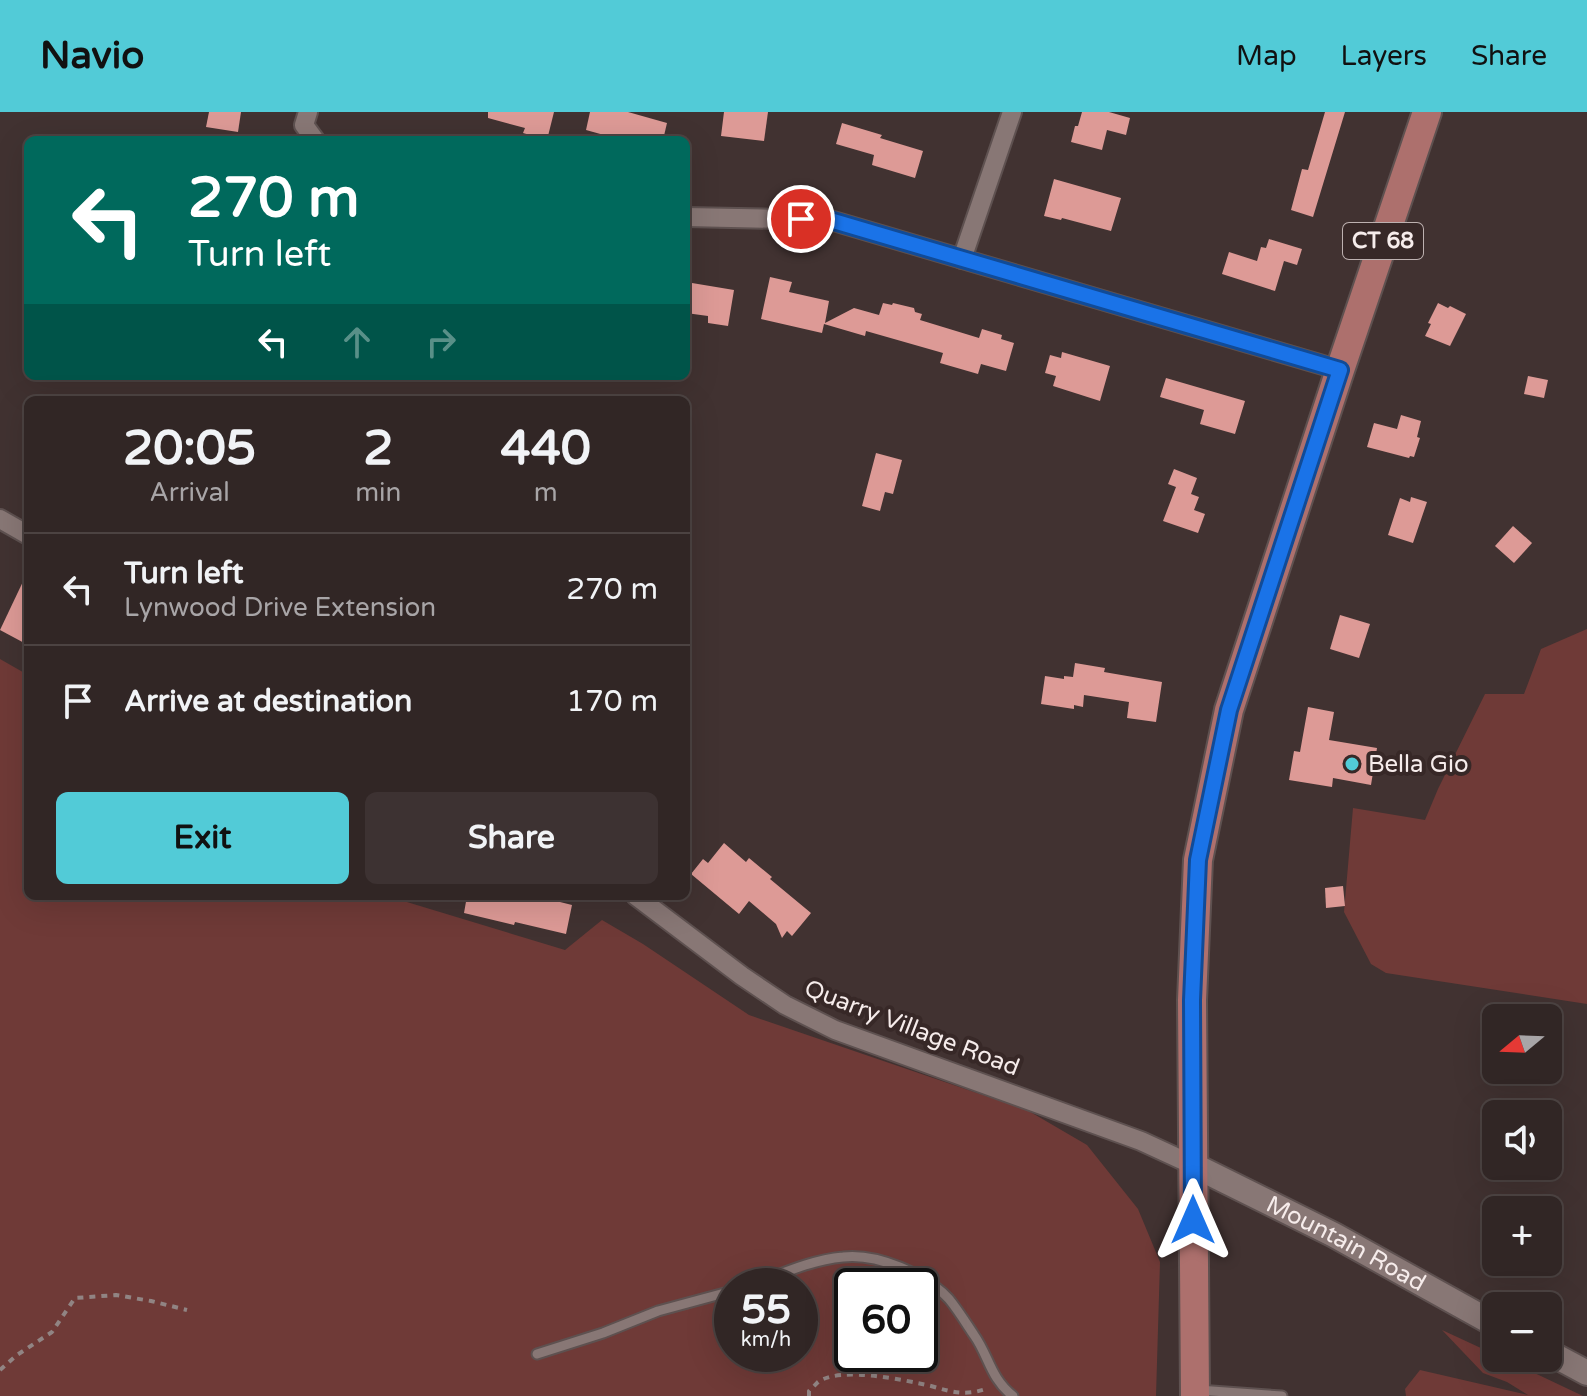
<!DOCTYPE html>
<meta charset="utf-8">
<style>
body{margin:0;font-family:"Varela Round",sans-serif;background:#3d3232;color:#f1f3f6;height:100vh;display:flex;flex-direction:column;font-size:30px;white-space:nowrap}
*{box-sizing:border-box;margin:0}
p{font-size:26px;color:#a8a5a7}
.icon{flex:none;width:44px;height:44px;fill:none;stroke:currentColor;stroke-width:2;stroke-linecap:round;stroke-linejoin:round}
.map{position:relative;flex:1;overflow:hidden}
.details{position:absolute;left:24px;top:284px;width:666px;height:504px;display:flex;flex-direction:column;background:#312625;border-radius:12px;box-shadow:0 8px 32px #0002,0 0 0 2px #4c4342}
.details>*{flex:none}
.hud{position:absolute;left:24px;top:24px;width:666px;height:244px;border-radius:12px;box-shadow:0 8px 32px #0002,0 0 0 2px #4c4342;background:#00695c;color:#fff;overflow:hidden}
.needle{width:52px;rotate:251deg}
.fabs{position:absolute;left:1482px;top:892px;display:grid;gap:16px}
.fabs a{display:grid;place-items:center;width:80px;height:80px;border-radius:12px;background:#312625;box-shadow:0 8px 32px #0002,0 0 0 2px #4c4342;font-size:40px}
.speed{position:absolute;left:714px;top:1156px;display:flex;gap:16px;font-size:40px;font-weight:700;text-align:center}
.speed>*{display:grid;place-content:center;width:104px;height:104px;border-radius:50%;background:#312625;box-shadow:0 8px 32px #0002,0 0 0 2px #4c4342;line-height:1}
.speed small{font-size:20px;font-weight:400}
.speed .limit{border:4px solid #111;border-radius:12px;background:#fff;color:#111}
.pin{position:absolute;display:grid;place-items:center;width:68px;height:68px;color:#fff;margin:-34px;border:4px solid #fff;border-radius:50%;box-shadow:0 2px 8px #0007}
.me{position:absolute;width:88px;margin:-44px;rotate:0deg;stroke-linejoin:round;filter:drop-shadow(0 0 6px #0008)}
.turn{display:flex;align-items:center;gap:28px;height:168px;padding:0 32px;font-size:36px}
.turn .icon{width:104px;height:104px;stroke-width:2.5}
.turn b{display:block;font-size:56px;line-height:68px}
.lanes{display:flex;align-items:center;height:76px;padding:0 32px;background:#0003;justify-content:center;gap:40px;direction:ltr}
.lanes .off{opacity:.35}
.eta{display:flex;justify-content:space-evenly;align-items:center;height:136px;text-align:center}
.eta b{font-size:48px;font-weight:700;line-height:56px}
.action{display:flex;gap:16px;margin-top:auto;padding:16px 32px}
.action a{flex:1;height:92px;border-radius:12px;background:#52cbd7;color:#111;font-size:32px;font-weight:700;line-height:92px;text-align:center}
.action a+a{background:#3d3232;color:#f1f3f6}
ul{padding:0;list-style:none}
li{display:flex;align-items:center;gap:24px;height:112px;padding:0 32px;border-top:2px solid #4c4342}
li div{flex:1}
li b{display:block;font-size:30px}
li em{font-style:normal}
header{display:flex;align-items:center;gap:48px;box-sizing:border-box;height:112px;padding:0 40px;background:#52cbd7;color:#111}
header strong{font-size:38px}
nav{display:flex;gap:44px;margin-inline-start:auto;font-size:28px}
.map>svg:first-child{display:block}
.green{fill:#6f3a37;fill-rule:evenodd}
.building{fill:#dd9a96}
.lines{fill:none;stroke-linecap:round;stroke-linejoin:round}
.lane-casing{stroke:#5e5150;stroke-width:13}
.street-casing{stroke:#5e5150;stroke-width:22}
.secondary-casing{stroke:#5e5150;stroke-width:28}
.primary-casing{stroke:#5e5150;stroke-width:32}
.path{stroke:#918483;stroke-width:4;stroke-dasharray:6 6;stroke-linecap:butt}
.lane{stroke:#887775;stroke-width:9}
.street{stroke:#887775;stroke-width:18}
.secondary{stroke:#887775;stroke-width:24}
.primary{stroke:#ad706d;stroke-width:28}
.route-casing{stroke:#114b97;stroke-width:20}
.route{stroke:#1a73e8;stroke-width:14}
.poi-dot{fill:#52cbd7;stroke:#372827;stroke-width:3}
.labels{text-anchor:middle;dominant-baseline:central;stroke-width:8;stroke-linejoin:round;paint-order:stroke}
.shield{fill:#372827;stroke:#bdb1b0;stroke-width:2}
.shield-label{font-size:22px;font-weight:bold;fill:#f6eceb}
.poi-label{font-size:24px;fill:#f6eceb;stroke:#372827;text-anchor:start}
.street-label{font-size:24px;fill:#f6eceb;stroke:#372827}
</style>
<header>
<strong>Navio</strong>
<nav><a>Map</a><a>Layers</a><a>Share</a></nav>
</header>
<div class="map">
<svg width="1587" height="1284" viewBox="0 0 1587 1284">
<rect width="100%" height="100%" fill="#413231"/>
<g class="green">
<path d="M1587 517V892L1386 861 1371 852 1344 800 1353 696 1425 708 1438 677 1485 582H1524L1541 537Z"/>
<path d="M0 547 28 563V784H391L397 787 565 838 602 808 643 832 749 903 1027 998 1087 1033 1138 1097 1160 1150 1156 1284H0ZM732 1174H800V1242H732ZM852 1174H920V1242H852Z"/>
<path d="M1442 1218 1496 1243V1246H1503L1583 1284H1406L1405 1277 1420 1258 1528 1283 1507 1270 1483 1261Z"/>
</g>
<g class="building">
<path d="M209 0H241L238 20 206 15Z"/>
<path d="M488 0H554L547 28 523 21 525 16 488 6Z"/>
<path d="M590 0H628L667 11 663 28H622L586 18Z"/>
<path d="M724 0H768L764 29 721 24Z"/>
<path d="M1082 0H1109L1130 6 1126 23 1107 18 1102 38 1071 30 1075 14H1078Z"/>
<path d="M1325 0H1345L1313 105 1291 98 1302 57 1308 58Z"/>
<path d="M842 11 882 23 880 26 923 39 915 66 872 53 874 43 836 32Z"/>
<path d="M1054 67 1121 86 1111 119 1062 106 1061 108 1044 104Z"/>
<path d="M1269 127 1302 137 1297 153 1284 149 1275 179 1222 162 1229 140 1257 149 1261 135 1266 136Z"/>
<path d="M770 165 792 170 789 180 829 189 825 211 854 196 879 203 883 191 892 193 893 191 914 196 915 200 922 202 920 208 979 226 982 217 1002 223 1001 227 1014 231 1006 259 981 252 978 262 940 251 943 241 866 219 865 224 824 212 822 221 761 207Z"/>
<path d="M686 170 734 178 728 214 708 211V204L686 201Z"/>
<path d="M1438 191 1448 196 1450 194 1466 202 1450 234 1425 224 1431 212 1428 211Z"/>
<path d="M1062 240 1110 254 1100 289 1053 274 1056 264 1045 261 1050 243 1061 246Z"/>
<path d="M1528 264 1548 268 1544 286 1524 282Z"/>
<path d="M1166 266 1245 289 1235 322 1200 312 1204 298 1160 285Z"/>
<path d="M1401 303 1421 309 1417 325 1420 326 1414 345 1410 344 1409 346 1367 335 1374 311 1397 317Z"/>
<path d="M876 341 902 348 893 382 885 380 880 399 862 394Z"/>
<path d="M1174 357 1197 366 1191 382 1199 385 1194 398 1205 402 1198 421 1163 409 1176 375 1168 372Z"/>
<path d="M1411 385 1427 390 1413 431 1388 423 1400 386 1410 390Z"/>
<path d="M1513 414 1532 431 1514 451 1495 434Z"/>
<path d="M28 459V533L0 518Z"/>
<path d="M1340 503 1370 512 1359 546 1330 537Z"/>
<path d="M1075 551 1105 556 1104 560 1162 570 1156 610 1127 606 1129 590 1084 583 1083 595 1074 593V597L1041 592 1045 564 1064 567V564L1073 565Z"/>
<path d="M1308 595 1334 600 1329 628 1377 636 1371 673 1333 666 1332 675 1289 668 1294 639 1300 640Z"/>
<path d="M724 731 746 750 749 746 772 765 770 767 811 801 792 824 787 819 782 826 776 812 749 789 739 802 691 762 703 747 708 751Z"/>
<path d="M1343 774 1345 794 1326 796 1325 776Z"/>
<path d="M467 784H536L572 793 566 822 515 810 514 813 464 801Z"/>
</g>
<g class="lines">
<g class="lane-casing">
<g id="lane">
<path d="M749 1174C779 1163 810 1148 843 1145 877 1141 926 1162 949 1187 958 1198 966 1211 974 1223 989 1244 990 1266 1013 1284"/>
<path d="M537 1242 603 1221 658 1199 732 1179"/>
<path d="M1198 1278 1282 1284"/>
</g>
</g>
<g class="street-casing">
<g id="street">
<path d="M308 0 304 13 315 28"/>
<path d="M686 105 830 108 1340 258"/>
<path d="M962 147 1012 0"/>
<path d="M0 407 28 423"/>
<path d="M636 784 742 864 785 893 835 918 1141 1029 1193 1053"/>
</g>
</g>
<g class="secondary-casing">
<g id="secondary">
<path id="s1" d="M1193 1053 1334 1123 1496 1213"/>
<path d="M1548 1240 1587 1261"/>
</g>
</g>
<g class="primary-casing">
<path id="primary" d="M1195 1284 1192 888 1198 748 1229 598 1340 258 1427 0"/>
</g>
<g class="path">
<path d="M0 1258 17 1243 52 1220 75 1186 116 1183 151 1189 187 1198"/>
<path d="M809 1284V1279C812 1276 815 1273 818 1270 841 1254 904 1268 931 1274 952 1280 964 1284 986 1277"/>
</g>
<use href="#lane" class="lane"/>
<use href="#street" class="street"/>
<use href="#secondary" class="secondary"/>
<use href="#primary" class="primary"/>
</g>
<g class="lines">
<g class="route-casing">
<path id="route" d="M801 107 830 108 1340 258 1229 598 1198 748 1192 888 1193 1108"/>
</g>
<use href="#route" class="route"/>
</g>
<circle class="poi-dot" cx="1352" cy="652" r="8"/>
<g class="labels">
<rect class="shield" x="1343" y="111" width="80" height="36" rx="6"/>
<g class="shield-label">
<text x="1383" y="129">CT 68</text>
</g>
<g class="poi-label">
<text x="1368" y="652">Bella Gio</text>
</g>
<g class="street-label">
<text transform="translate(912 916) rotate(21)">Quarry Village Road</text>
<text stroke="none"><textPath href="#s1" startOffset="172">Mountain Road</textPath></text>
</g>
</g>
</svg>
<div class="fabs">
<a><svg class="needle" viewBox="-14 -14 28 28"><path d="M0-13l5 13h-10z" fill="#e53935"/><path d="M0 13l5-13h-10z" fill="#a8a5a7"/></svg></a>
<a><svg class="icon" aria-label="sound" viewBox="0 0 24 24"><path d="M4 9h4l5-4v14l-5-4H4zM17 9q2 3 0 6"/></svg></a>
<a>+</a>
<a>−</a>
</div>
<div class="speed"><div>55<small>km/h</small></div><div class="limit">60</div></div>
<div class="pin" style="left:801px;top:107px;background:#d93025"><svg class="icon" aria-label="arrive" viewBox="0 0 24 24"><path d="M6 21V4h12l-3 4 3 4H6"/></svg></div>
<svg class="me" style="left:1193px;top:1108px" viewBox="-20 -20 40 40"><path d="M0-17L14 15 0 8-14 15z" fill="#1a73e8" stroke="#fff" stroke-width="4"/></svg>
<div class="hud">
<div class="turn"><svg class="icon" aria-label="left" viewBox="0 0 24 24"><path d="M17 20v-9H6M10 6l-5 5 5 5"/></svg><div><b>270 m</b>Turn left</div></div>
<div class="lanes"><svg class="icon" aria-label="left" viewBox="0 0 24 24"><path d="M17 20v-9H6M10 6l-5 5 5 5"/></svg><svg class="icon off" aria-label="ahead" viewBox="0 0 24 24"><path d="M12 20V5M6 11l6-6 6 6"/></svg><svg class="icon off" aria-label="right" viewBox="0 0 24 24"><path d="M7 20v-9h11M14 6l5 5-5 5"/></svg></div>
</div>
<section class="details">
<div class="eta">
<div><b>20:05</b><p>Arrival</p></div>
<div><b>2</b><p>min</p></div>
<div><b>440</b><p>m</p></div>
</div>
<ul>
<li><svg class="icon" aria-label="left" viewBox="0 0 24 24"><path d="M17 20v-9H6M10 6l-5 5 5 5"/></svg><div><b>Turn left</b><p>Lynwood Drive Extension</p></div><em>270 m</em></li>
<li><svg class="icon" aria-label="arrive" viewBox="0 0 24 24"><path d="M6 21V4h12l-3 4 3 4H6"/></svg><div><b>Arrive at destination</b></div><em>170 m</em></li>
</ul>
<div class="action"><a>Exit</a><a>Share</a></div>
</section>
</div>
